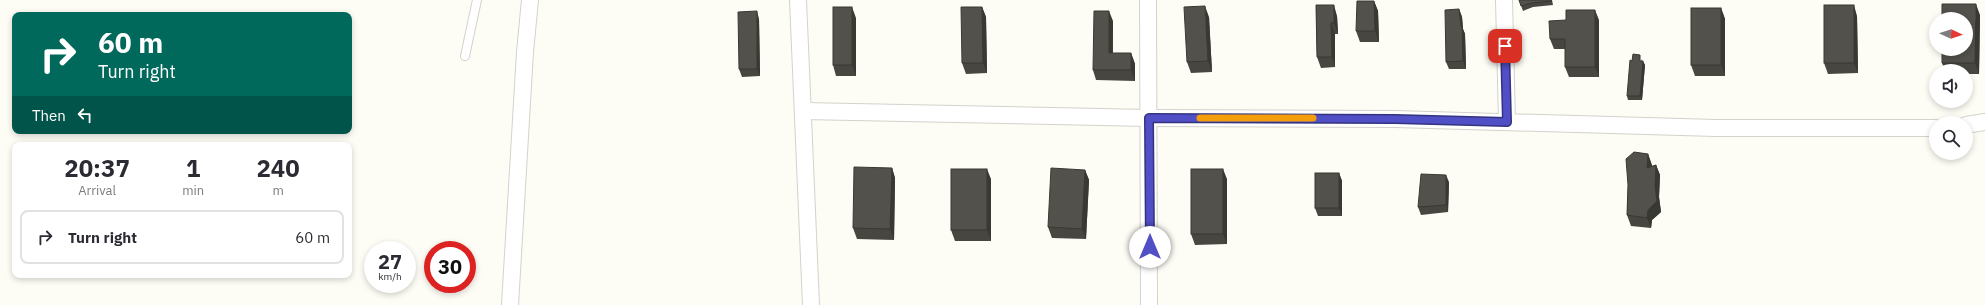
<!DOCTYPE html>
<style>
body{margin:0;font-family:"IBM Plex Sans",sans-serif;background:#f7f7f7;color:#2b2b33;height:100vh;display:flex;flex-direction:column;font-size:15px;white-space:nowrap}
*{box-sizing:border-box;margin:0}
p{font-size:13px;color:#7c7c81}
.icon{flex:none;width:22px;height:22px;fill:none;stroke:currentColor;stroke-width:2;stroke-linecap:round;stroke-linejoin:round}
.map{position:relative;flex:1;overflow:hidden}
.drawer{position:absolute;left:12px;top:142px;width:340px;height:136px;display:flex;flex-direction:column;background:#fff;border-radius:8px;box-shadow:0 2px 6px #0003}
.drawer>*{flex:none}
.hud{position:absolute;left:12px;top:12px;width:340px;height:122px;border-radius:8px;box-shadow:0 2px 6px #0003;background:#00695c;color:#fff;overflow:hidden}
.needle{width:26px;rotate:93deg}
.fabs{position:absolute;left:1929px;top:12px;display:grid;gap:8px}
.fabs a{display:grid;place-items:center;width:44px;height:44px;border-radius:50%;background:#fff;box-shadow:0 2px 6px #0003;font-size:20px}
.speed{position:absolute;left:364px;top:241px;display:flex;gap:8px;font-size:20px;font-weight:700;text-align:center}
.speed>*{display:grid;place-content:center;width:52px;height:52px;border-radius:50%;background:#fff;box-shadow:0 2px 6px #0003;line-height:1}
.speed small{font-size:10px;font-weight:400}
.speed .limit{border:6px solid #d22;background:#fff;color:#111}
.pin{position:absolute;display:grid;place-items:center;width:34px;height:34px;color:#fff;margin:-17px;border-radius:8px;box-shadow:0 2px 6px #0006}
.me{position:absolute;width:44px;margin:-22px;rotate:0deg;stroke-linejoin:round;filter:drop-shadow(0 0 3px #0008)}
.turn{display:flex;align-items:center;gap:14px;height:84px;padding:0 20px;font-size:18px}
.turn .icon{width:52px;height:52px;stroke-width:2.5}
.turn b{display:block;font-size:28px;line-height:34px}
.then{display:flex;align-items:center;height:38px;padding:0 20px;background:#0003;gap:8px;font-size:15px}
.eta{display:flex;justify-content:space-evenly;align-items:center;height:68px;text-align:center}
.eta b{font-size:24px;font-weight:700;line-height:28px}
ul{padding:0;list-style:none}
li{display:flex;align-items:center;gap:12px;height:54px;margin:0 8px 6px;padding:0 12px;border:2px solid #e1e1e2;border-radius:8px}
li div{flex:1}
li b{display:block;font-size:15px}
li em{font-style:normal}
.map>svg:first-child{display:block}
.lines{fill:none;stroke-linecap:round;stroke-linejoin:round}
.lane-casing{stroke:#d3d2cb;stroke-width:10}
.street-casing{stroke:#d3d2cb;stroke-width:18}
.lane{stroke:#fff;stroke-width:8}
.street{stroke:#fff;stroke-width:16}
.wall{fill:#474640}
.shaded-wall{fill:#393934}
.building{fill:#52514b;stroke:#393934}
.route-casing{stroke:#343380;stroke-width:10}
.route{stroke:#504fc5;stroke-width:7}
.slow{stroke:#f59e0b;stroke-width:7}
</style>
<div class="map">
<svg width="1985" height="305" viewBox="0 0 1985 305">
<rect width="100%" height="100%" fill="#fdfcf5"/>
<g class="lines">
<g class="lane-casing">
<path id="lane" d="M465 56 477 0"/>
</g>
<g class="street-casing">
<g id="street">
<path d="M798 0 811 305"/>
<path d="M1148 0 1149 305"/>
<path d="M1504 0 1507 122"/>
<path d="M803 111 1149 118 1395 119 1716 128H1936"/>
<path d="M1966 125 1985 122"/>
<path d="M510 305 525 52 530 0"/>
</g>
</g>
<use href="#lane" class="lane"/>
<use href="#street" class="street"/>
</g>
<g class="wall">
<path d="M1519 0H1552L1553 5 1533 7 1523 11Z"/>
<path d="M1374 1 1378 11 1379 42H1360L1356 31Z"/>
<path d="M1316 5 1337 16 1338 34H1335V67L1321 68 1317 57Z"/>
<path d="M982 7 986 17 987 73 966 74 962 63Z"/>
<path d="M1721 8 1725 19V76H1695L1691 65Z"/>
<path d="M1459 9 1462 17 1463 29 1465 34 1466 69H1449L1446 62Z"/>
<path d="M1980 15 1979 74H1966V71H1945L1942 63Z"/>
<path d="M1857 16 1858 73 1828 74 1824 63Z"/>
<path d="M1209 17 1212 72 1191 73 1187 62Z"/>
<path d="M856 18V76H836L833 65Z"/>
<path d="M759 19 760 76 742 77 739 69Z"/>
<path d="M1599 20V77H1569L1565 67V49H1554L1550 39Z"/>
<path d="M1113 21V53H1131L1135 64V81L1096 80 1093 70Z"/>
<path d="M1642 59V61L1645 65 1642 100H1628L1627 96Z"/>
<path d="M1648 154 1652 166 1656 165 1660 175 1659 197 1661 212 1652 220 1651 228 1631 226 1627 215 1628 185Z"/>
<path d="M892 168 895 178 894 240 857 239 853 228Z"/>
<path d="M1085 170 1089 180 1086 239 1052 238 1048 227Z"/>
<path d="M1339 173 1342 181V216H1318L1315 208Z"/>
<path d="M991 179V241H955L951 230Z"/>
<path d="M1227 179V244L1195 245 1191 234Z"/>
<path d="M1449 182 1448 212 1421 215 1418 207Z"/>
</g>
<g class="shaded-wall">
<path d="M1374 1 1378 11 1379 42 1375 31Z"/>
<path d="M1976 4 1980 15 1979 74 1975 63Z"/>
<path d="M1334 5 1337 16 1338 34 1334 23Z"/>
<path d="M1854 5 1857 16 1858 73 1854 63Z"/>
<path d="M1205 6 1209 17 1212 72 1208 61Z"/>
<path d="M852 7 856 18V76L852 65Z"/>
<path d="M982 7 986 17 987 73 983 63Z"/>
<path d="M1721 8 1725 19V76L1721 65Z"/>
<path d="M1459 9 1462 17 1463 29 1465 34 1466 69 1463 61Z"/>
<path d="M1595 10 1599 20V77L1595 67Z"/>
<path d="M757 11 759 19 760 76 757 69Z"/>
<path d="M1109 11 1113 21 1112 64 1109 53Z"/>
<path d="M1331 23 1335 34V67L1332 57Z"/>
<path d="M1131 53 1135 64V81L1131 70Z"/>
<path d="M1643 61 1645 65 1642 100 1640 96Z"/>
<path d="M1648 154 1652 165 1651 178 1647 168Z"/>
<path d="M1656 165 1660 175 1659 197 1661 212 1652 220 1651 228 1647 218Z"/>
<path d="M892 168 895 178 894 240 890 229Z"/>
<path d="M987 169 991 179V241L987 230Z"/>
<path d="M1223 169 1227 179V244L1223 234Z"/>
<path d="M1085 170 1089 180 1086 239 1082 229Z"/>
<path d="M1339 173 1342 181V216L1339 208Z"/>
<path d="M1446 175 1449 182 1448 212 1446 205Z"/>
</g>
<g class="building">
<path d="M1519 0H1551L1552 1 1532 3 1521 6Z"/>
<path d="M1357 1H1374L1375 31H1356Z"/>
<path d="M1942 4H1976L1975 63H1942V49H1966V19H1942Z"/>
<path d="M1316 5H1334V23H1331L1332 57H1317Z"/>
<rect x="1824" y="5" width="30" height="58"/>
<path d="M1205 6 1208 61 1187 62 1184 7Z"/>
<rect x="833" y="7" width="19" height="58"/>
<path d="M961 7H982L983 63H962Z"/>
<rect x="1691" y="8" width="30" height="57"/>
<path d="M1459 9 1461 26H1462L1463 61 1446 62 1445 10Z"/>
<path d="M1566 10H1595V67H1565V39H1550L1549 21 1566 20Z"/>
<path d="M757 11V69H739L738 12Z"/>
<path d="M1094 11H1109V53H1131V70H1093Z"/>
<path d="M1633 54 1640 55V61H1643L1640 96H1627L1630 60 1632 61Z"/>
<path d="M1634 152 1648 154 1647 168 1656 165 1655 186 1657 201 1648 210 1647 218 1627 215 1628 185 1626 159Z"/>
<path d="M854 167 892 168 890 229 853 228Z"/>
<path d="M1051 168 1085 170 1082 229 1048 227Z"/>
<rect x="951" y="169" width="36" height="61"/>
<rect x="1191" y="169" width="32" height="65"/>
<rect x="1315" y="173" width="24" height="35"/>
<path d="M1421 174 1446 175V205L1418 207Z"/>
</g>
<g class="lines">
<g class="route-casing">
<path id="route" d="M1150 247 1149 118 1395 119 1507 122 1505 46"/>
</g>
<use href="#route" class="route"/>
<path class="slow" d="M1200 118H1313"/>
</g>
</svg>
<div class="fabs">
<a><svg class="needle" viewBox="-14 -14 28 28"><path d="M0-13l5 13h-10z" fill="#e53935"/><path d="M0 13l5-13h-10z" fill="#7c7c81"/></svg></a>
<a><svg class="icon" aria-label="sound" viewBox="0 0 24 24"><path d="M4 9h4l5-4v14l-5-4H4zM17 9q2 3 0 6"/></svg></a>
<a><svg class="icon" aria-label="search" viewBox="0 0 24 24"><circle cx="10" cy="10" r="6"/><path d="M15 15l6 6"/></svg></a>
</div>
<div class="speed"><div>27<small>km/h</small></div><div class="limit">30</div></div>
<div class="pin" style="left:1505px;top:46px;background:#d93025"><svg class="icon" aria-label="arrive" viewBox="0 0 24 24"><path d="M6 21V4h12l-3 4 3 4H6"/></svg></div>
<svg class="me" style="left:1150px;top:247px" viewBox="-20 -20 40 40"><circle r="19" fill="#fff"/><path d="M0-13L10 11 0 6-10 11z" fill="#504fc5"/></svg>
<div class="hud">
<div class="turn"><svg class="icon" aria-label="right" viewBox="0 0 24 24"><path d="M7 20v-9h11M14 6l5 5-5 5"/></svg><div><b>60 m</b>Turn right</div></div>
<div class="then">Then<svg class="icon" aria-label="left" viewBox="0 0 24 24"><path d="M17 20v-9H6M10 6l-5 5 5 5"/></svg></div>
</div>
<section class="drawer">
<div class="eta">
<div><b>20:37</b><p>Arrival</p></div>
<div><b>1</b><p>min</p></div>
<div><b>240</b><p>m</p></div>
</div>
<ul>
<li><svg class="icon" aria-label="right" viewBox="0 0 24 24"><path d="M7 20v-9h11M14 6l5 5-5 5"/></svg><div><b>Turn right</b></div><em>60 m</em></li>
</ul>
</section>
</div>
